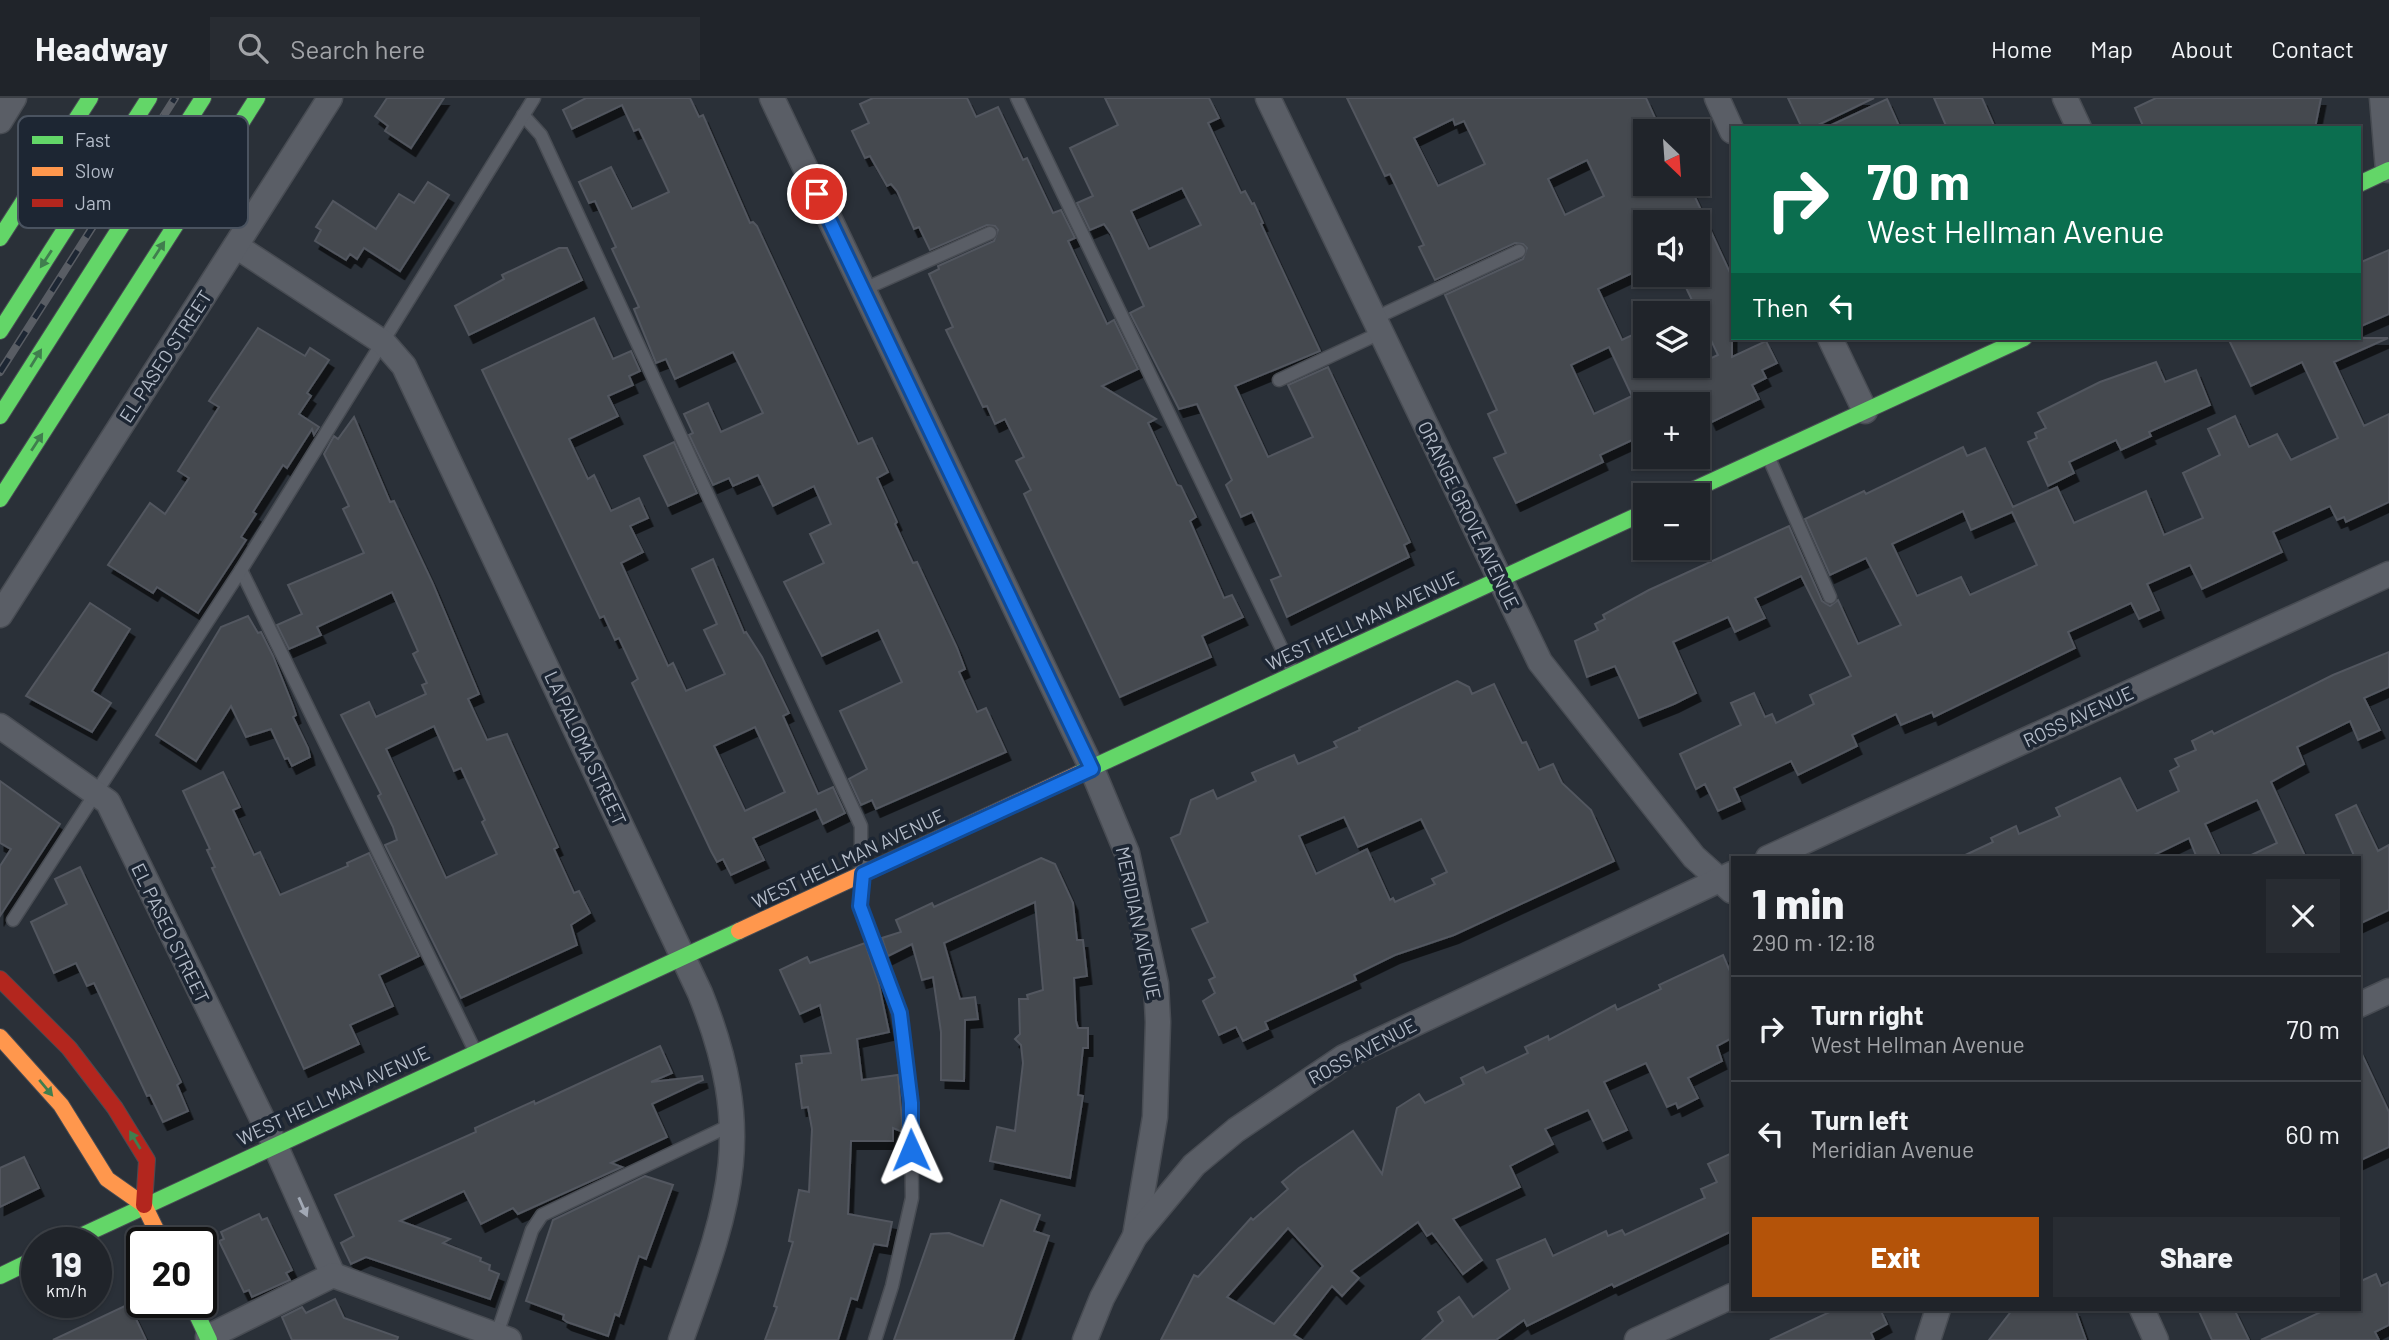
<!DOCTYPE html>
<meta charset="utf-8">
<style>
body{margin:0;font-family:Barlow,sans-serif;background:#282c32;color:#f1f3f6;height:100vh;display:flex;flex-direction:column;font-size:26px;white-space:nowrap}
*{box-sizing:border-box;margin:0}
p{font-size:23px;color:#a2a4a8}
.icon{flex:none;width:38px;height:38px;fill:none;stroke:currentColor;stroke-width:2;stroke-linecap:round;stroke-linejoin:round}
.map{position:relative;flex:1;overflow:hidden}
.drawer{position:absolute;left:1731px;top:758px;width:630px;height:455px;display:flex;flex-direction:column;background:#20242a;border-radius:0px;box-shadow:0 2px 5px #0004,0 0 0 2px #3d4147}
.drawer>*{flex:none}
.hud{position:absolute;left:1731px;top:28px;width:630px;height:214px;border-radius:0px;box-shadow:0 2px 5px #0004,0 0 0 2px #3d4147;background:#0b6e4f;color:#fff;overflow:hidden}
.needle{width:46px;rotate:155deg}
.buttons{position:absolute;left:1633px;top:21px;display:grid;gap:14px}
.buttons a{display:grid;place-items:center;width:77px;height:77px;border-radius:0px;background:#20242a;box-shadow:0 2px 5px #0004,0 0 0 2px #3d4147;font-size:35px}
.speed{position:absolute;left:21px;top:1129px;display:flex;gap:14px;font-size:35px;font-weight:700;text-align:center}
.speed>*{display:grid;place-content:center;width:91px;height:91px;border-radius:50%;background:#20242a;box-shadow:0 2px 5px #0004,0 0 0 2px #3d4147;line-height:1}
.speed small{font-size:18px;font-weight:400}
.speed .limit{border:4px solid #111;border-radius:10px;background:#fff;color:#111}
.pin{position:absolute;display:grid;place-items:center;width:60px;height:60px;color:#fff;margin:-30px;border:4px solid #fff;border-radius:50%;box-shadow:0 2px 7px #0007}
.me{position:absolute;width:77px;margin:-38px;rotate:359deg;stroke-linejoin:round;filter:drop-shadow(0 0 5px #0008)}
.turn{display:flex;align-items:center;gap:24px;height:147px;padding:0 21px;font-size:32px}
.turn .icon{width:91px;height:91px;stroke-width:2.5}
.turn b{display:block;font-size:49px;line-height:60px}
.then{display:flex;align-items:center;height:66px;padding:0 21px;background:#0003;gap:14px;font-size:26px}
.round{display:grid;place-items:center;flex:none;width:74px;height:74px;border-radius:0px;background:#282c32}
.summary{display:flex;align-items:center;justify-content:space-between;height:119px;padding:0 21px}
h1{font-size:42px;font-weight:800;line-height:52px}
.cta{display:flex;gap:14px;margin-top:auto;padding:14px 21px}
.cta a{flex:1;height:80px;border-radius:0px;background:#b45309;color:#fff;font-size:28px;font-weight:800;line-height:80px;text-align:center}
.cta a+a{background:#282c32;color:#f1f3f6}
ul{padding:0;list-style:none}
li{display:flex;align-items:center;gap:21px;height:105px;padding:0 21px;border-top:2px solid #3d4147}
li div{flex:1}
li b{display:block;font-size:26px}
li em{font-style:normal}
header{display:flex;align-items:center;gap:42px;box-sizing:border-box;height:98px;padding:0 35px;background:#20242a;border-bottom:2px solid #3d4147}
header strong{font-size:33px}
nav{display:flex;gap:38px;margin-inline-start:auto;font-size:24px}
.search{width:490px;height:63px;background:#282c32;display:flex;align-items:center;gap:18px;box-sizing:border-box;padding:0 24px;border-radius:0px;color:#a2a4a8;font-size:26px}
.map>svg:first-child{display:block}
.building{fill:#444950;stroke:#52575f;stroke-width:2;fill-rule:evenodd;filter:url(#shadow)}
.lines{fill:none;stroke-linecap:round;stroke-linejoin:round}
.lane-casing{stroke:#484c53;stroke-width:15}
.street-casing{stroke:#484c53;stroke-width:27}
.fast-casing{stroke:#484c53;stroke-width:18}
.slow-casing{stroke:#484c53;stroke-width:18}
.jam-casing{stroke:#484c53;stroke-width:18}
.lane{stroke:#5a5e66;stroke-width:12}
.street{stroke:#5a5e66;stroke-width:24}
.fast{stroke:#63d668;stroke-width:16}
.slow{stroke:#ff974d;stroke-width:16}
.jam{stroke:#b3261e;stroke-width:16}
.rail-casing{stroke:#595d64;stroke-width:8}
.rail{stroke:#1d2633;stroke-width:5;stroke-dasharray:16;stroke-linecap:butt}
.oneway{fill:#407e4e}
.oneway2{fill:#a2a9b5}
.route-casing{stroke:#114b97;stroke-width:18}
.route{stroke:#1a73e8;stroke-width:12}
.labels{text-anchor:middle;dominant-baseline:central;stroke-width:7;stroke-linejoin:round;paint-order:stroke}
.street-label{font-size:19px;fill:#b4bcc9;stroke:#1d2633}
.key{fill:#1d2633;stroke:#4a5360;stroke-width:2}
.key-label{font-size:19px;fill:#b4bcc9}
</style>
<header>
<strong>Headway</strong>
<div class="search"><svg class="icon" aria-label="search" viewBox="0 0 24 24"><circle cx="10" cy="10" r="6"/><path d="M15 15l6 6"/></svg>Search here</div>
<nav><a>Home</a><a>Map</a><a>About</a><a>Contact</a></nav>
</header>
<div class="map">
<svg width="2389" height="1242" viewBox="0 0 2389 1242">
<defs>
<filter id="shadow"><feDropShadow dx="4.5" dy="8" stdDeviation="0" flood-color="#0009"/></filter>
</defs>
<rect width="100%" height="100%" fill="#2a3038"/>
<g class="building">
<path d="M387 0H444L411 50 385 33 388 28 375 18Z"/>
<path d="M586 0H690L699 19 703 17 750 125 753 124 757 128 858 346 872 340 888 374 877 380 897 424 895 426 913 465 917 464 957 550 965 571 959 574 977 614 986 610 1006 654 876 711 872 702 861 707 849 681 867 671 840 613 902 584 878 532 822 558 784 484 824 465 810 436 831 426 814 388 773 408 758 377 733 388 729 380 713 387 689 337 693 335 684 316 708 305 721 334 763 315 733 254 675 281 666 261 656 265 634 211 639 209 612 151 616 149 595 103 589 105 579 84 611 69 632 111 669 94 639 31 634 33 622 7 572 31 563 12Z"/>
<path d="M873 0H967L976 19 998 9 1023 62 1027 60 1053 115 1061 112 1075 140 1068 143 1107 226 1114 222 1138 271 1102 288 1156 321 1148 325 1177 387 1181 388 1196 419 1190 423 1224 500 1232 497 1243 519 1202 538 1211 559 1120 599 1024 396 1031 392 1016 363 1024 359 1005 321 995 326 987 308 983 309 946 232 953 229 929 176 939 171 938 168 994 143 998 132 995 128 987 127 930 152 919 129 914 131 897 93 891 86 887 88 870 58 865 60 852 33 869 25 860 6Z"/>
<path d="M1105 0H1209L1219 20 1208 25 1241 95 1245 93 1252 106 1254 105 1263 125 1261 126 1320 253 1235 288 1268 359 1313 339 1288 287 1328 269 1410 444 1404 447 1409 459 1287 519 1271 482 1281 478 1252 414 1241 419 1226 387 1232 382 1197 306 1179 311 1130 215 1144 208 1111 136 1104 126 1090 132 1077 105 1093 98 1070 50 1118 27ZM1182 90 1201 127 1149 151 1131 113Z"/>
<path d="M1347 0H1646L1661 33H1645V86H1689L1732 179V259L1766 243 1777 265 1762 272 1766 280 1752 287 1759 301 1712 324 1706 311 1698 314V306H1645V336L1600 357 1603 364 1516 405 1494 360 1506 355 1488 316 1497 312 1445 197 1523 161 1527 150 1523 146 1515 145 1435 182 1419 149 1424 147 1390 76 1385 78ZM1453 21 1455 27 1464 23 1485 66 1438 88 1414 40ZM1587 62 1604 98 1565 117 1548 81ZM1645 124H1698V177H1680L1718 257 1681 274 1678 268H1645V231L1622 242 1598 191 1645 169ZM1609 249 1632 298 1594 316 1571 267Z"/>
<path d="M1788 0H1874L1812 30H1802Z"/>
<path d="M1934 0H1982L1995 30H1947Z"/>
<path d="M2156 0H2321L2315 30H2144L2135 10Z"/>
<path d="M1887 1 1900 30H1825Z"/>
<path d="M428 84 449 97 400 173 364 150 357 161 350 156 346 162 315 143 321 132 316 129 333 103 376 131 399 96 414 105Z"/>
<path d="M559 150H567L582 182 469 237 455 208 504 181 502 177Z"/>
<path d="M2389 152V216L2359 229V165Z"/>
<path d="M594 220 613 261 631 253 640 273 629 278 633 287 608 298 618 318 569 341 588 381 594 377 611 413 639 400 648 420 630 428 643 454 621 465 668 568 673 565 686 593 725 576 704 532 717 526 692 471 713 461 744 535 746 534 762 559 789 615 783 618 818 696 833 689 845 715 823 726 816 711 753 740 764 762 731 777 723 761 717 764 711 753 632 585 638 581 619 540 615 542 604 518 600 520 482 272ZM755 629 785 694 745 713 714 648Z"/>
<path d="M258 230 305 258 310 250 329 262 307 295 311 298 299 316 319 329 314 337 312 331 287 370 283 367 253 414 256 416 241 439 246 442 198 515 157 489 153 495 108 467 150 405 165 416 189 380 178 373 219 309 209 303Z"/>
<path d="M2228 240H2388L2334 264 2364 328 2389 316V404L2346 424 2344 419 2337 422 2330 408 2273 434 2282 454 2202 491 2190 467 2147 486 2159 512 2139 521 2131 505 2068 534 2075 550 1934 619 1932 614 1901 627 1896 616 1852 637 1857 648 1798 677 1791 663 1734 690 1740 703 1718 713 1705 686 1696 691 1680 656 1741 627 1731 605 1754 595 1765 619 1772 616 1776 625 1814 606 1810 597 1851 578 1801 478 1755 500 1765 520 1735 534 1728 519 1673 544 1696 595 1674 606 1639 620 1615 568 1587 579 1575 543 1598 532 1595 526 1605 521 1603 517 1649 492 1789 428 1822 503 1830 508 1838 502 1858 546 1901 527 1866 460 1830 477 1805 421 1864 393 1866 396 1963 349 1967 358 1985 350 2013 409 2057 389 2074 425 2146 393 2164 437 2203 420 2183 375 2220 357 2208 331 2235 318 2249 349 2277 336 2291 362 2338 340 2302 264 2251 288ZM1963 413 1971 432 2012 414 2037 467 1970 497 1961 479 1917 498 1892 446Z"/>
<path d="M2156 264 2165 284 2196 272 2210 307 2149 334 2151 338 2121 352 2116 342 2069 364 2074 375 2048 388 2028 344 2037 340 2035 335 2046 330 2038 315 2100 284Z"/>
<path d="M354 319 390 404 394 403 433 486 479 596 468 601 487 642 507 636 558 749 554 751 574 795 579 793 590 815 571 827 577 847 461 900 385 747 397 742 393 729 378 698 381 696 341 617 369 604 376 619 426 596 422 587 427 585 413 556 418 553 392 494 317 529 321 537 289 551 277 527 302 516 288 487 364 455 343 411 349 408 324 356 334 338 338 341ZM434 628 454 673 461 670 485 722 482 724 497 756 446 780 386 651Z"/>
<path d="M674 344 697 395 668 408 644 358Z"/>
<path d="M90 505 130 531 92 593 111 605 92 634 26 598Z"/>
<path d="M248 518 258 535 261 534 273 558 293 608 296 617 293 619 308 650 310 659 292 668 288 660 285 661 271 631 246 639 231 608 196 663 156 637 221 529Z"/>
<path d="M2389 554V589L2364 600 2380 632 2358 642 2350 623 2297 649 2304 666 2271 684 2306 760H2245L2277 745 2257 702 2205 726 2221 760H2197L2189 740 2148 760H1959L1993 744 1991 740 2016 728 2019 736 2060 718 2056 710 2120 680 2137 713 2179 693 2170 673 2179 668 2175 661 2196 652 2192 643 2212 633 2214 636 2333 577Z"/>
<path d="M1457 583 1469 589 1472 596 1494 586 1522 645 1526 644 1539 672 1553 666 1562 685 1591 712 1614 763 1454 837 1395 857 1354 877 1356 882 1265 924 1268 931 1243 943 1236 929 1219 937 1203 903 1215 895 1209 882 1215 879 1192 831 1208 824 1171 740 1180 736 1191 702 1213 692 1217 701 1256 683 1252 675 1294 657 1298 666 1337 649 1334 644 1360 632 1359 630ZM1344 719 1358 749 1421 721 1447 774 1432 781 1435 786 1395 804 1393 800 1390 802 1367 751 1316 776 1299 738Z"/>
<path d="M223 674 240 709 233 712 254 757 260 754 280 797 348 768 347 765 369 755 419 858 379 877 393 908 350 927 359 946 304 971 212 770 215 769 207 752 210 751 183 693Z"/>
<path d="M0 683 60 726 0 818V768L11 751 0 745Z"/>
<path d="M2356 707 2378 753 2389 747V812L2359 826V760H2355L2336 717Z"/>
<path d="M1041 760 1055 766 1073 805 1077 842H1083L1087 878 1074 880 1076 923 1078 930H1088V950H1083L1078 997 1083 998 1070 1080 990 1063 997 1029 1015 1033 1023 965 1021 947 1015 941 1020 936 1019 901H1028L1027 897 1043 892 1035 804 944 845 960 901 975 899 978 921 965 922 964 983 941 982V934L933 879 922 882 912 846 888 858 882 840 901 834 896 822 932 805 934 809Z"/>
<path d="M80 769 181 984 177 987 188 1013 163 1024 150 997 147 998 96 889 94 885 87 888 76 865 54 875 31 824 67 806 55 781Z"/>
<path d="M865 845 879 887 889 934 857 941 862 982 898 977 903 1034 893 1030V1043H851L848 1116 892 1124 887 1148 874 1146 857 1202 851 1200 838 1242H765L777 1209 774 1208 793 1144 789 1143 799 1092 809 1094 812 1031 808 1009 802 1010 796 966 802 965 801 958 831 955 820 907 800 916 780 872 807 859 810 865Z"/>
<path d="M1723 857 1732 878V940L1717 948 1722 963 1688 980 1698 1000 1678 1010 1676 1005 1667 1009 1646 965 1604 984 1627 1032 1603 1043 1588 1012 1545 1031 1553 1046 1510 1068 1520 1089 1453 1121 1482 1162 1463 1176 1432 1135 1427 1138 1418 1124 1351 1173 1359 1180 1342 1198 1332 1188 1294 1237 1302 1242H1161L1194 1177 1198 1179 1251 1120 1253 1122 1288 1091 1282 1084 1299 1070 1353 1033 1382 1076 1397 1010 1419 996 1425 1005 1464 986 1461 980 1483 969 1486 975 1528 955 1525 949 1548 938 1549 942 1615 907 1617 912 1661 891 1659 887ZM1288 1130 1323 1168 1274 1226 1227 1199Z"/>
<path d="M660 948 672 975 651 984 702 978 703 982 652 1006 667 1039 611 1065 622 1069 518 1116 513 1110 481 1126 464 1093 400 1123 450 1141 443 1145 481 1160 480 1163 490 1167 489 1172 499 1176 490 1201 366 1159 351 1166 341 1145 354 1138 335 1097 476 1034 475 1030 534 1003 535 1006Z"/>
<path d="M2359 950 2389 1014V1049L2359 1063Z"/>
<path d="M1732 1055V1133L1614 1189 1612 1186 1527 1228 1524 1222 1496 1242H1422L1443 1223 1438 1214 1459 1199 1473 1219 1510 1191 1497 1162 1545 1141 1553 1158 1606 1133 1608 1138 1622 1132 1625 1137 1705 1100 1701 1091 1717 1084 1708 1066Z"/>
<path d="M24 1059 39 1090 0 1109V1070Z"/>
<path d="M645 1078 673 1087 646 1161 639 1158 619 1218 615 1216 608 1238 567 1224 563 1221 564 1217 526 1203 553 1122Z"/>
<path d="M1001 1102 1040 1117 1034 1133 1049 1138 1013 1242H894L931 1136 949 1135 983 1148Z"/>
<path d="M259 1116 262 1122 267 1120 292 1172 286 1175 290 1182 252 1199 249 1192 244 1194 219 1143 224 1141 221 1134Z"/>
<path d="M2376 1176 2381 1188 2389 1184V1227L2375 1234 2379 1242H2261L2327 1211H2359V1184Z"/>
<path d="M335 1201 344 1220 398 1239 397 1242H292L282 1219 302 1209 306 1215Z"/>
<path d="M129 1206 146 1242H53Z"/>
<path d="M1836 1211H1880L1887 1226 1871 1235 1874 1242H1770Z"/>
<path d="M2013 1211H2075L2086 1242H1989Z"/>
<path d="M2198 1211H2234L2249 1242H2212Z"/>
</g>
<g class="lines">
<g class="lane-casing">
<g id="lane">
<path d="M1017 0 1293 574"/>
<path d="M523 17 541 37 861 728V808L899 916 911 1005 912 1100 892 1188 875 1242"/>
<path d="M862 192 990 135"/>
<path d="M1373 221 1519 153"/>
<path d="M1279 282 1380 235"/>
<path d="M1768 358 1830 499"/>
<path d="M241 472 474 951"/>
<path d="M13 822 241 472 534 0"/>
<path d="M495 1242 532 1132 542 1117 733 1026"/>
</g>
</g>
<g class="street-casing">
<g id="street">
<path d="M772 0 1092 671 1127 755 1156 886 1158 924 1155 1019 1135 1138"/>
<path d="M1268 0 1540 564 1694 759 1732 793"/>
<path d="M1717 0 1732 33"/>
<path d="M2065 0 2079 30"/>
<path d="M2382 0 2388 72"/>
<path d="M0 23 14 0"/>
<path d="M236 148 384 245 404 268 700 895C757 1037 730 1105 681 1242"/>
<path d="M1830 240 1865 313"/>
<path d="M0 517 330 0"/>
<path d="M0 628 108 704 275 1047 333 1177"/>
<path d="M1768 760 2389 476"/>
<path d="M2359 907 2389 893"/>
<path d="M2142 1211 2156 1242"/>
<path d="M208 1239 333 1177 509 1242"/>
<path d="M1085 1242 1102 1200 1135 1138 1194 1067 1236 1032 1344 959 1732 776"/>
<path d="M1637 1242 1732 1198"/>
<path d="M1928 1242 1938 1211"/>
</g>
</g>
<g class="fast-casing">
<g id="fast">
<path d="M2359 86 2389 72"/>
<path d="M0 140 90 0"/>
<path d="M0 233 149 0"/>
<path d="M0 318 203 0"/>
<path d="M1682 397 2024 240"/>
<path d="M0 401 257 0"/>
<path d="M1078 676 1645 414"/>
<path d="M68 1144 739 833"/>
<path d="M0 1178 37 1160"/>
<path d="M191 1204 209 1242"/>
</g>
</g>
<g class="slow-casing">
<g id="slow">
<path d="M739 833 1078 676"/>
<path d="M0 939 61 1007 107 1081 144 1107 162 1144"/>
</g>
</g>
<g class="jam-casing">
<path id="jam" d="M0 881 69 950 115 1010 147 1062 144 1107"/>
</g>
<use href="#lane" class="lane"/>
<use href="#street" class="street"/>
<use href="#fast" class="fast"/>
<use href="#slow" class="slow"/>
<use href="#jam" class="jam"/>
<g class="rail-casing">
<path id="rail" d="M0 274 175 0"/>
</g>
<use href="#rail" class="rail"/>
</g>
<defs><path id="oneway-solid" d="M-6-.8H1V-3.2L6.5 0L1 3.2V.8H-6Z" transform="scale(1.75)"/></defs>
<g class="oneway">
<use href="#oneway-solid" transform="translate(159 152) rotate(-57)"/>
<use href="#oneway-solid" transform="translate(46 161) rotate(123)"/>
<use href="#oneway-solid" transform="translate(36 260) rotate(-58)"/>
<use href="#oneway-solid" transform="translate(37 344) rotate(-57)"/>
<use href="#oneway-solid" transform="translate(46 990) rotate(50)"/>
<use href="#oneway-solid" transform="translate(135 1042) rotate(-121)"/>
</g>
<use class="oneway2" href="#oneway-solid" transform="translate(303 1109) rotate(66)"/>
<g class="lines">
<g class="route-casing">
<path id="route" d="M817 96 1092 671 863 776 860 808 900 915 911 1005V1052"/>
</g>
<use href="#route" class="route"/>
</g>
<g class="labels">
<g class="street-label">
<text transform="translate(165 258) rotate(-57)">EL PASEO STREET</text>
<text transform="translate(1469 417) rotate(64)">ORANGE GROVE AVENUE</text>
<text transform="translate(1362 522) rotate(-25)">WEST HELLMAN AVENUE</text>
<text transform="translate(2078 618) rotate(-25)">ROSS AVENUE</text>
<text transform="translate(586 650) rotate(65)">LA PALOMA STREET</text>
<text transform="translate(848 760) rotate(-25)">WEST HELLMAN AVENUE</text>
<text transform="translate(1139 825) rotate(78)">MERIDIAN AVENUE</text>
<text transform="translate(171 835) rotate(64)">EL PASEO STREET</text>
<text transform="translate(1362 953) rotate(-28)">ROSS AVENUE</text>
<text transform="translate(333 997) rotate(-25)">WEST HELLMAN AVENUE</text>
</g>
</g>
<rect x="18" y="18" width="230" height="112" rx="10" class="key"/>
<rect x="32" y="38" width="31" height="8" fill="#63d668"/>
<rect x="32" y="69" width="31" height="9" fill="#ff974d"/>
<rect x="32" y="101" width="31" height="8" fill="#b3261e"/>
<g class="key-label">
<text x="75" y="49">Fast</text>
<text x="75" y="80">Slow</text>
<text x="75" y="112">Jam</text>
</g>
</svg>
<div class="buttons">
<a><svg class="needle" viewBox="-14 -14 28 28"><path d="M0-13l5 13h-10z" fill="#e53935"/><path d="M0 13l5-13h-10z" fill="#a2a4a8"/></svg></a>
<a><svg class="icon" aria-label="sound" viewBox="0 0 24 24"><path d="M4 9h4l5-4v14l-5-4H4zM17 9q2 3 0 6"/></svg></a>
<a><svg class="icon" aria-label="layers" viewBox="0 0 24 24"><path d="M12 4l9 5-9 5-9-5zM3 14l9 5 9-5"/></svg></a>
<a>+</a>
<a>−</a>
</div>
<div class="speed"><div>19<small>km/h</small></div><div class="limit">20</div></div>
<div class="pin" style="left:817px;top:96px;background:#d93025"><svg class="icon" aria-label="arrive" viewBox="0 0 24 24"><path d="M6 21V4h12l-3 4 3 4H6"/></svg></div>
<svg class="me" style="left:911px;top:1052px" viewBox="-20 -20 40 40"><path d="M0-17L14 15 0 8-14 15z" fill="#1a73e8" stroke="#fff" stroke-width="4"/></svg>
<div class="hud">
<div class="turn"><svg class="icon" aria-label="right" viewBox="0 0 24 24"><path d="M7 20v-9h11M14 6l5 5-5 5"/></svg><div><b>70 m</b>West Hellman Avenue</div></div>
<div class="then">Then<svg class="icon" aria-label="left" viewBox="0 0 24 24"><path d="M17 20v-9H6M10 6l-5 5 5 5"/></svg></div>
</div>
<section class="drawer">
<div class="summary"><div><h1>1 min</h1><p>290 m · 12:18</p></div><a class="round"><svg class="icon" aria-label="close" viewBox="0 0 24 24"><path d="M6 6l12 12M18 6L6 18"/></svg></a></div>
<ul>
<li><svg class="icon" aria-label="right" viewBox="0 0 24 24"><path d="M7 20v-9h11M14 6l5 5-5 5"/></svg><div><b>Turn right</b><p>West Hellman Avenue</p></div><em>70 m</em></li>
<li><svg class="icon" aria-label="left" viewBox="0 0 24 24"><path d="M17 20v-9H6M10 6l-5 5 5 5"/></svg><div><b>Turn left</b><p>Meridian Avenue</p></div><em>60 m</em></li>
</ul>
<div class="cta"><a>Exit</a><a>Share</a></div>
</section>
</div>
